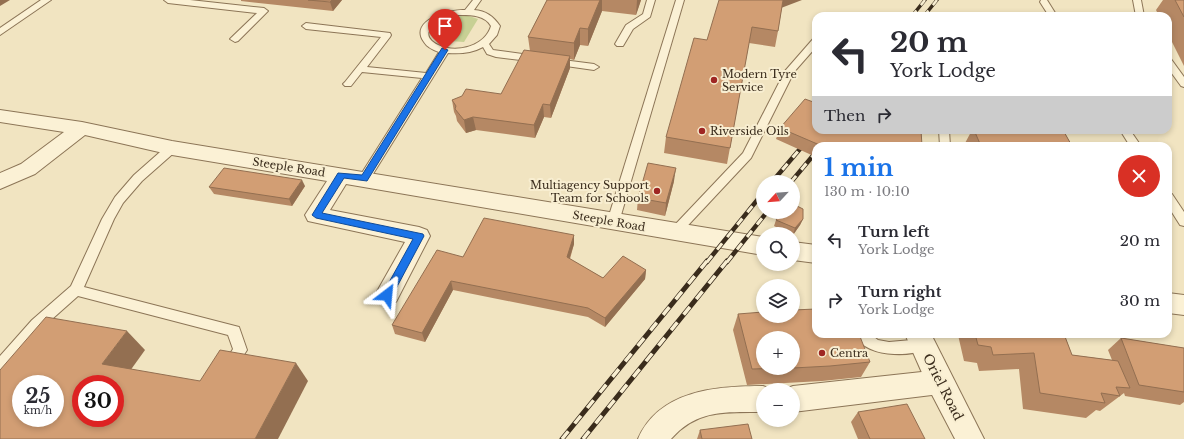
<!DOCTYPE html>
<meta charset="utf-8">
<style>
body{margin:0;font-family:"Libre Baskerville",serif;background:#f7f7f7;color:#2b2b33;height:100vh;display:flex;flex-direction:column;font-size:15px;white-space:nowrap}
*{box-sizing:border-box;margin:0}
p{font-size:13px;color:#7c7c81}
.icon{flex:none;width:22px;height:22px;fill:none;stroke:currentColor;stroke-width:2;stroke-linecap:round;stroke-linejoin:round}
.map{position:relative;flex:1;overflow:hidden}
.sheet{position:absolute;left:812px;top:142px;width:360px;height:196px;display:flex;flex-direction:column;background:#fff;border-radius:12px;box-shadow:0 2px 6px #0003}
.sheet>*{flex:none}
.hud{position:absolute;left:812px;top:12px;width:360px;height:122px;border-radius:12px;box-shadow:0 2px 6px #0003;background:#fff;color:#2b2b33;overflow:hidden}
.needle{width:26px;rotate:244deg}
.fabs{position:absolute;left:756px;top:175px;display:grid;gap:8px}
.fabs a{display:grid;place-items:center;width:44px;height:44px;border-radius:50%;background:#fff;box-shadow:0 2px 6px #0003;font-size:20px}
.speed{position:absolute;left:12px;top:375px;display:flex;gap:8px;font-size:20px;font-weight:700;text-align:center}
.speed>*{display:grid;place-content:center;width:52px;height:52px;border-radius:50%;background:#fff;box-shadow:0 2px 6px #0003;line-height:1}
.speed small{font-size:10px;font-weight:400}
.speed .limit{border:6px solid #d22;background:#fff;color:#111}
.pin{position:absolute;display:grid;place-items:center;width:34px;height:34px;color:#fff;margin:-41px -17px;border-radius:50% 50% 50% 0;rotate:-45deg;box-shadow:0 0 4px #0007}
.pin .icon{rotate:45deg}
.me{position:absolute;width:44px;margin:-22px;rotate:29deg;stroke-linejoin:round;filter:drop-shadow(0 0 3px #0008)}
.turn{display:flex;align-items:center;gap:14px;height:84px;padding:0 12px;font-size:18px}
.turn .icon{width:52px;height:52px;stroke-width:2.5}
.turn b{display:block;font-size:28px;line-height:34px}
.then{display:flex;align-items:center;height:38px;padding:0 12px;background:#0003;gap:8px;font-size:15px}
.round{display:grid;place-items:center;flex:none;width:42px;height:42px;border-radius:21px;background:#f7f7f7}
.headline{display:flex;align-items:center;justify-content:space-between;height:68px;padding:0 12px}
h1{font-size:24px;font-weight:700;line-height:30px;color:#1a73e8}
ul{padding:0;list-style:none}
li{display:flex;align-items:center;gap:12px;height:60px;padding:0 12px}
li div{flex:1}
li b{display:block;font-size:15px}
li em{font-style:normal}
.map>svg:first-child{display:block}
.green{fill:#c7d094}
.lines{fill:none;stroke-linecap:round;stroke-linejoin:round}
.service-casing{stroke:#8c7557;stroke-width:2}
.minor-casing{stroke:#8c7557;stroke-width:2}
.tertiary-casing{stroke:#8c7557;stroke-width:2}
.service{fill:#fbf1d5;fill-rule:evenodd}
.minor{fill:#fbf1d5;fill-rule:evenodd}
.tertiary{fill:#fbf1d5;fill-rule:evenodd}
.rail-far2-casing{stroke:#3a2c1c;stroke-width:3.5}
.rail-far1-casing{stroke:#3a2c1c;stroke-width:4.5}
.rail-casing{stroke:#3a2c1c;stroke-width:5}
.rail-far2{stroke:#f8eed1;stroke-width:2.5;stroke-dasharray:7;stroke-linecap:butt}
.rail-far1{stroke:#f8eed1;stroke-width:3;stroke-dasharray:8;stroke-linecap:butt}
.rail{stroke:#f8eed1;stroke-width:3.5;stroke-dasharray:10;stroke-linecap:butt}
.wall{fill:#b58864;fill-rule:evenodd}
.shaded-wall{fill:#936f51}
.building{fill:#d29e74;stroke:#936f51;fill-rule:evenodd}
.route{fill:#1a73e8;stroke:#114b97}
.poi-dot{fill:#9f2623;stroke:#f8eed1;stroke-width:1.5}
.labels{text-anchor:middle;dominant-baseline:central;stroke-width:4;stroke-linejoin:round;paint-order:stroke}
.poi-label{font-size:11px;fill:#3a2c1c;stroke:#f8eed1;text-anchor:start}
.street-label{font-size:11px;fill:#3a2c1c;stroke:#f8eed1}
.near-street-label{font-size:13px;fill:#3a2c1c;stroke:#f8eed1}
</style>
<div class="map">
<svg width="1184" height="439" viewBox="0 0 1184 439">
<rect width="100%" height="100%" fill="#f1e4c1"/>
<path class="green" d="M461 16H469L478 19 464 42 449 41 440 37 453 17Z"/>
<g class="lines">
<g class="service-casing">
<g id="service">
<path d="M41 0H51L0 35V28Z"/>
<path d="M164 0H190L264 8 268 11 238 41 235 42 230 39 232 37 257 13 168 3Z"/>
<path d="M473 0H481L474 10C486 11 493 16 500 26L497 35 489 44 493 50 537 56 542 59 537 62 496 57 487 54 483 47C472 53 460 54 448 53L368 182H360L358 179 360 176 422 78 362 72 351 86H345L343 84 345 82 381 37 306 29 302 26 306 23 390 33 391 35 390 37 367 67 426 73 439 52C433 50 427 47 424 42 408 20 451 9 465 10ZM456 15C469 15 484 14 491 26 485 46 457 54 438 45 413 32 443 18 456 15Z"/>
<path d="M647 0H655L650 17 633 29 623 46H617L615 44 626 25 643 14Z"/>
<path d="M676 0H684L619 222 617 225 613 226 609 225 607 222Z"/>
<path d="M1041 0H1047L1057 16H1049L1040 2Z"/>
<path d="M1133 0H1141L1144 16H1136Z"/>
<path d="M816 38V47L794 72 751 158 678 236 674 238 670 236 668 233 670 230 743 153 785 71 813 39Z"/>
<path d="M1168 58 1171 59 1184 77V87L1181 86 1168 68Z"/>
<path d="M555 59 594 64 599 67 594 70 552 64 550 62Z"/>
<path d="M939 130H949L950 146H940Z"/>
<path d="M1120 130H1130L1141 146H1130Z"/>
<path d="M172 144 176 145 177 148 176 151 142 181 123 203 114 219 84 287 239 327 247 350 240 361 235 363 230 361 228 357 233 349 228 335 78 296 42 328 5 371 0 372V356L32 320 71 286 102 219 115 197 134 175 168 145Z"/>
<path d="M1168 193 1172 194 1184 212V226L1180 225 1168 206Z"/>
<path d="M854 334H870L878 340 889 342 923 339 928 341 930 345 928 349C907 357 866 358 854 334Z"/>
</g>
</g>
<g class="minor-casing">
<g id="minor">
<path d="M0 110 82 122 172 141 763 237V255L346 184 330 210 419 227 427 230 430 236 396 302 387 305 378 302 375 295 405 242 308 221 305 215 327 181 172 155 85 135 35 174 0 189V173L21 164 64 132 0 122Z"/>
<path d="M793 242 816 245V263L793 260Z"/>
<path d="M1168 293 1184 295V315L1168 313Z"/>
<path d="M940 370 950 373 953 382 950 391 940 394 793 412V390H783L793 386Z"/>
<path d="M763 386 773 390H763V412C726 412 697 409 671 439H638C659 390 717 386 763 386Z"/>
</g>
</g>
<g class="tertiary-casing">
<path id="tertiary" d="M905 334H931L984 439H955L930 391Z"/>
</g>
<use href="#service" class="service"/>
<use href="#minor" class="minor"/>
<use href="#tertiary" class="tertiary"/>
<g class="rail-far2-casing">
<g id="rail-far2">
<path d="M912 16 925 0"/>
<path d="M924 16 937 0"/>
</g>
</g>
<g class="rail-far1-casing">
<g id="rail-far1">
<path d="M772 182 816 130"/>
<path d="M791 182 816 152"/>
<path d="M707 262 763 193"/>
<path d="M727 262 767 212"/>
</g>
</g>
<g class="rail-casing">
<g id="rail">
<path d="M562 439 707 261"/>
<path d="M583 439 727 261"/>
</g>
</g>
<use href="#rail-far2" class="rail-far2"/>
<use href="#rail-far1" class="rail-far1"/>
<use href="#rail" class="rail"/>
</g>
<g class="wall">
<path d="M241 0H342L333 11 241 1Z"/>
<path d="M547 0H641L636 15 602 11 588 46 580 45 574 60 570 59V68L551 118 544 117 535 138 476 130 466 133 457 121 456 116 454 112 452 100 501 94 530 51 528 37Z"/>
<path d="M1163 0H1184V66L1168 34V16H1159L1156 10Z"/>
<path d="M782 7 778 31 775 47 749 43 727 164 664 153 666 137 707 40Z"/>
<path d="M780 128 816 130 922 146H816V157L776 139Z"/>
<path d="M971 130H1063L1072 146H964V145L971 132Z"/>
<path d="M674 181 665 216 637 210 638 198Z"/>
<path d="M305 186 292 206 214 194 209 187Z"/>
<path d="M803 219 800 225 793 235V234H790L774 226 776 220Z"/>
<path d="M574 235V244L570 259 603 278 646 270 645 279 605 327 588 317 453 290 425 342 395 334 392 325 463 257Z"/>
<path d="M738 314 870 362 861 377 822 381 747 385 733 330ZM793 338V368H763Z"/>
<path d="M959 334H1064L1072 355 1112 360 1108 350 1121 338 1184 348V402L1180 405 1125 396 1124 393 1100 411 1096 410 1086 418 1023 409 1019 369 979 371 977 363 964 361 958 335Z"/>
<path d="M858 412 925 439H858L851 422Z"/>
<path d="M700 430 752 439H697Z"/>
</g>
<g class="shaded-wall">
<path d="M0 0H10L0 6Z"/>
<path d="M332 0H342L333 11 330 2Z"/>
<path d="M600 0H602V11L588 46V29Z"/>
<path d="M637 0H641L636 15Z"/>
<path d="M783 0H802L781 8Z"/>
<path d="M580 28V45L574 60V43Z"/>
<path d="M570 56V68L551 118 550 105Z"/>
<path d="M543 104 544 117 535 138 534 125Z"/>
<path d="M473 117 476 130 466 133 464 120Z"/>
<path d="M676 168 674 181 665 216 666 203Z"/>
<path d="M302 180 305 186 292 206 289 199Z"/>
<path d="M803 219 800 225 793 235 795 228Z"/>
<path d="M574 235V244L567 266V257Z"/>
<path d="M646 270 645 279 605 327V318Z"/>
<path d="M451 281 453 290 425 342 422 333Z"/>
<path d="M127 331 145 350 122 382 102 364Z"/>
<path d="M296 363 308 381 278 439H255Z"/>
</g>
<g class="building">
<path d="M308 0H332L330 2Z"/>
<path d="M547 0H600L588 29 580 28 574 43 528 37Z"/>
<path d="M719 0H783L778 31 752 27 730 148 666 137 694 38 707 40Z"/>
<path d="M1175 0H1184V17Z"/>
<path d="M524 50 570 56 550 105 543 104 534 125 473 117 464 120 455 109 456 106 452 100 462 96 466 89 501 94Z"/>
<path d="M805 99 816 103V130H921L922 146H822L780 128Z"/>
<path d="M974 130H1063L1072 146H981Z"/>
<path d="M648 163 676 168 666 203 638 198Z"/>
<path d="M224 168 302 180 289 199 209 187Z"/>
<path d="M793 204 803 209V219L795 228 776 220 782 212H793Z"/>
<path d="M484 218 574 235 567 257 603 278 623 256 646 270 605 318 588 308 451 281 422 333 392 325 437 250 463 257Z"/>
<path d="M816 309V334H859L870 362 830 366 793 368V338H763V368H784L752 369 738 314 763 312V316H793V310Z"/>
<path d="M46 317 127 331 102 364 200 381 220 350 296 363 255 439H0V370ZM21 384H55V418H21ZM81 384H115V418H81Z"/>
<path d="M975 334H1064L1072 355 1118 361 1130 388 1116 387 1120 396 1101 393 1105 403 1040 393 1034 353 993 355 991 347 978 345Z"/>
<path d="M1121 338 1184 348V392L1139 385Z"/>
<path d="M907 404 925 439H870L858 412Z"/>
<path d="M748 424 752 439H702L700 430Z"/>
</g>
<path class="route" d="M442 48 448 50 367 181 344 178 322 213 423 234 424 236 391 298 387 299 383 298 382 295 413 239 316 218 312 215 338 173 362 175Z"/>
<g class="poi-dot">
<circle cx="714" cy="80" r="4"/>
<circle cx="702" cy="131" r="4"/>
<circle cx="657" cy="191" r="4"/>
<circle cx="822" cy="353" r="4"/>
</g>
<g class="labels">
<g class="poi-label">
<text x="722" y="74">Modern Tyre<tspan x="722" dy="13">Service</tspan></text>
<text x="710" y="131">Riverside Oils</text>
<text x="649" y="185" text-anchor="end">Multiagency Support<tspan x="649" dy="13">Team for Schools</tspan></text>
<text x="830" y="353">Centra</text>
</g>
<g class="street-label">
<text transform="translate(289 167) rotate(9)">Steeple Road</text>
<text transform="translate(609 221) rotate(10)">Steeple Road</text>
</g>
<g class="near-street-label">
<text transform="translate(943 387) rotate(63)">Oriel Road</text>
</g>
</g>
</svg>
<div class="fabs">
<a><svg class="needle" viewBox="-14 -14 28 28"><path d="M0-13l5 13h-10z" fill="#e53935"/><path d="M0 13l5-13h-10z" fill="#7c7c81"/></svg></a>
<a><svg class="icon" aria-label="search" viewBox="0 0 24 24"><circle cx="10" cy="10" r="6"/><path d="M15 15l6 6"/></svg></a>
<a><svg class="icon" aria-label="layers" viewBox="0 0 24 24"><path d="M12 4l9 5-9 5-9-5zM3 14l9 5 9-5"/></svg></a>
<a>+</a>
<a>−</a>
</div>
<div class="speed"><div>25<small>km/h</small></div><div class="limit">30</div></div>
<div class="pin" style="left:445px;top:50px;background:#d93025"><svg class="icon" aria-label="arrive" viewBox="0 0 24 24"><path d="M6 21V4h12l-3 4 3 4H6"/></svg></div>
<svg class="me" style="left:387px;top:295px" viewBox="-20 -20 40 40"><path d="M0-17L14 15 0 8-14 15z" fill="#1a73e8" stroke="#fff" stroke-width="4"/></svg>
<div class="hud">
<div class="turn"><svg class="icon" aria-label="left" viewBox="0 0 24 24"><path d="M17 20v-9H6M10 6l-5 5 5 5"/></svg><div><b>20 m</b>York Lodge</div></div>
<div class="then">Then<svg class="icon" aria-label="right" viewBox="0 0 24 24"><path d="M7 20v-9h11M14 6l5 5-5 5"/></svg></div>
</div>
<section class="sheet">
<div class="headline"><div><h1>1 min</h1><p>130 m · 10:10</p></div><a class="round" style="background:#d93025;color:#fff"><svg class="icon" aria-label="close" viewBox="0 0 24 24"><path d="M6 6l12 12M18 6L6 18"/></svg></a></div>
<ul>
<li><svg class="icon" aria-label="left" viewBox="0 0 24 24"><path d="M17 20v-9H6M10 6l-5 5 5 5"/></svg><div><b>Turn left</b><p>York Lodge</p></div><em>20 m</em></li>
<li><svg class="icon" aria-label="right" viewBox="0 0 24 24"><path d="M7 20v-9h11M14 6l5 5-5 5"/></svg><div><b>Turn right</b><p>York Lodge</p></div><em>30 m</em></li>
</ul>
</section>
</div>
